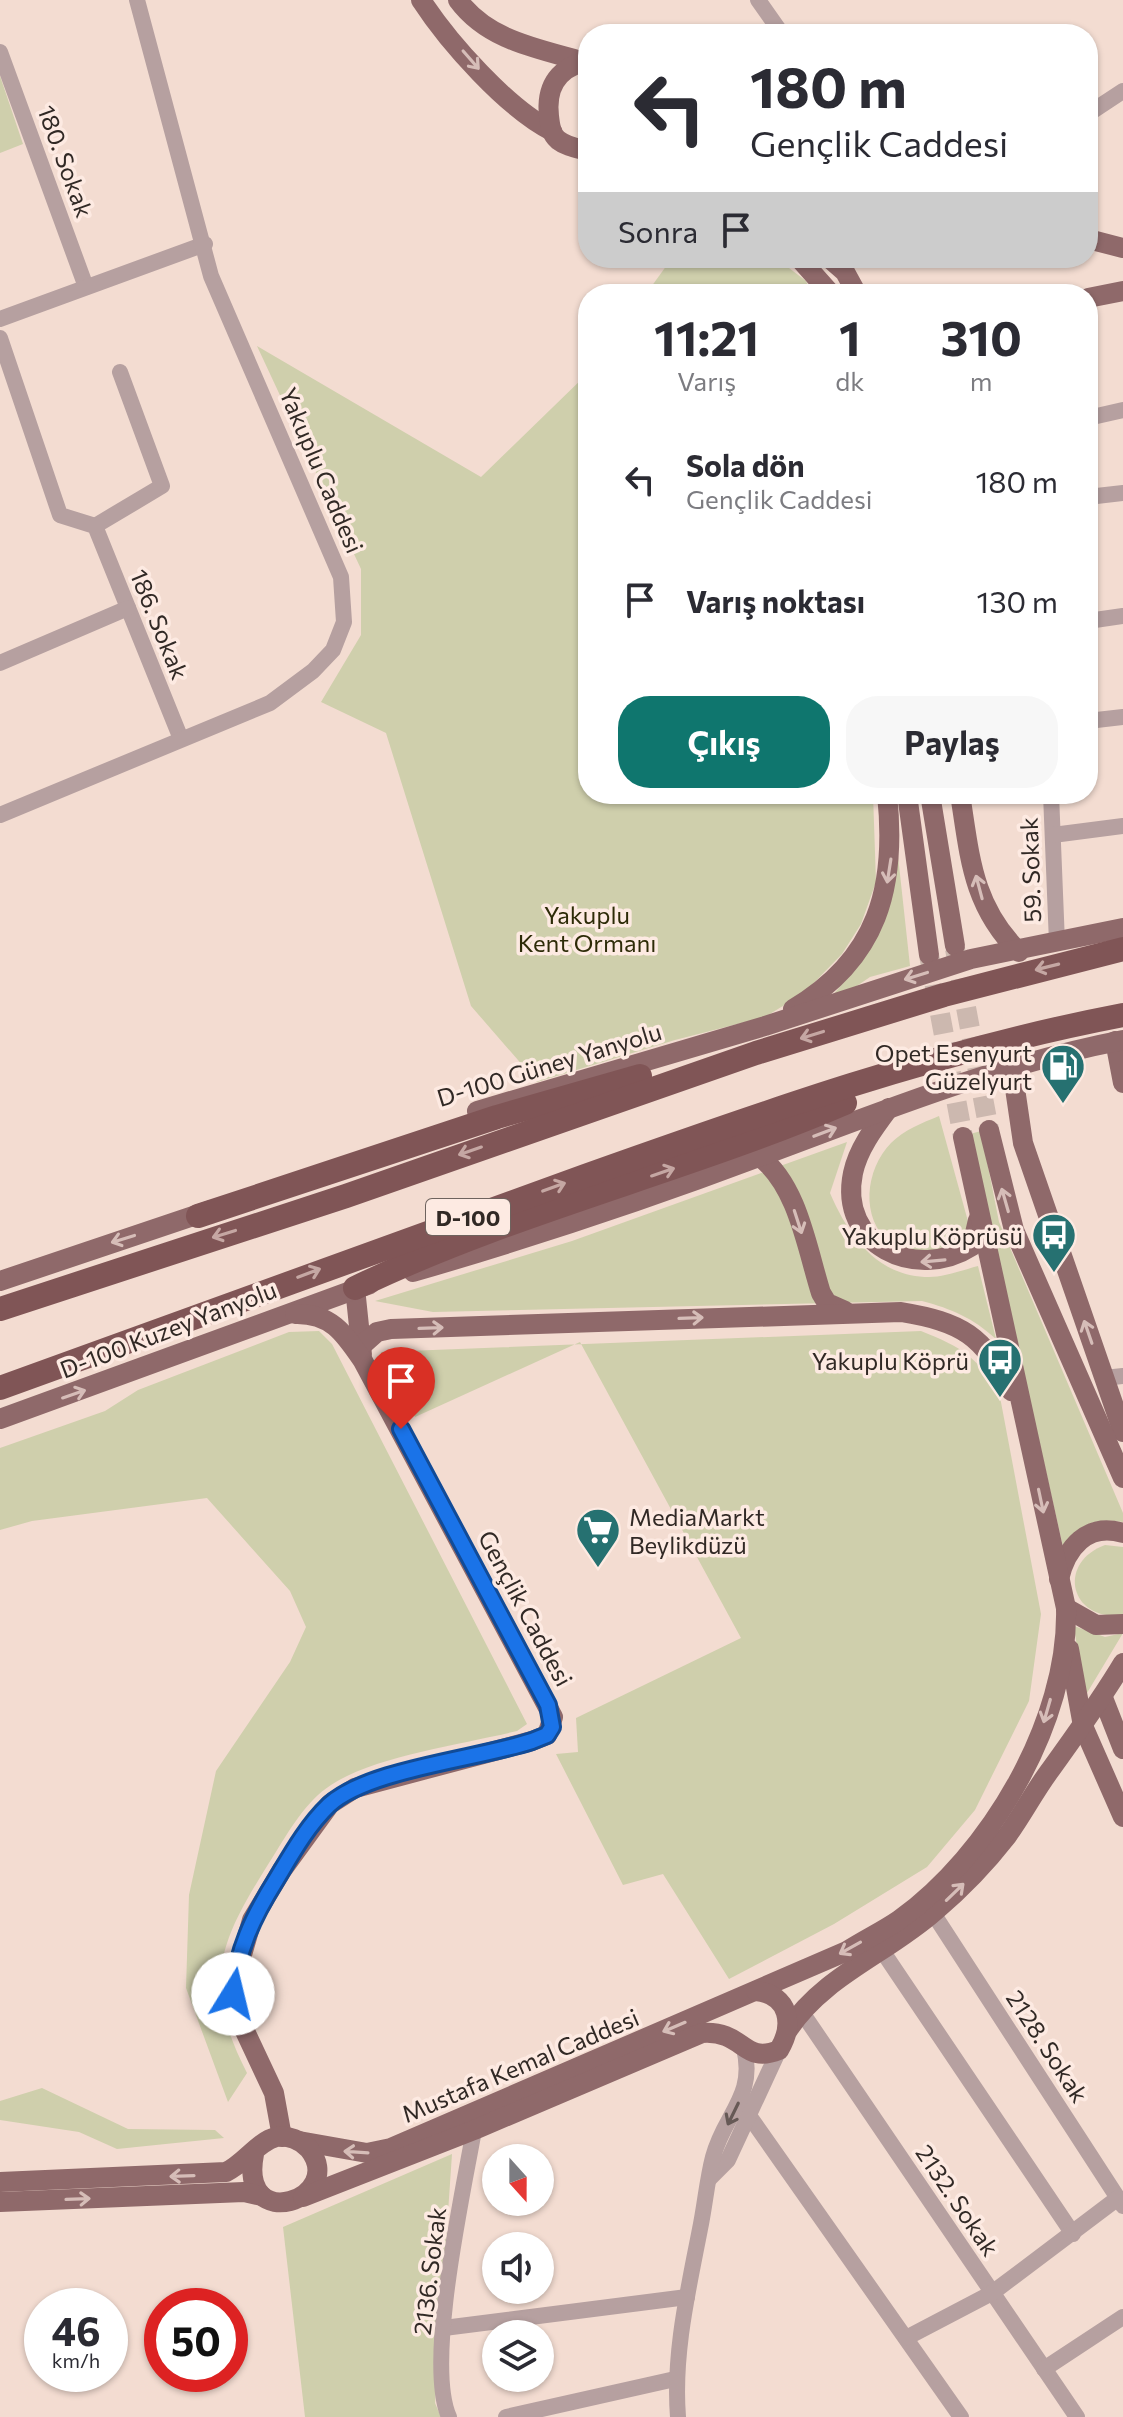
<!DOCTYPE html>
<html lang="tr">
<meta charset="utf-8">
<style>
body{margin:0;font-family:Commissioner,sans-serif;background:#f7f7f7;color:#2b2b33;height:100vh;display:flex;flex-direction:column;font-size:30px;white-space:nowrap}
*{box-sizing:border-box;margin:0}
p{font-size:26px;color:#7c7c81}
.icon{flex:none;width:44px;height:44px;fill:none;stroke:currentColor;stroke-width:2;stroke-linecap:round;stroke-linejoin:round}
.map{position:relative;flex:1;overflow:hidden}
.drawer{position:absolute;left:578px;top:284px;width:520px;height:520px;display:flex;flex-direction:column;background:#fff;border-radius:32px;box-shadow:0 2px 6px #0004}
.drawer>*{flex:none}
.banner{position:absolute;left:578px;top:24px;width:520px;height:244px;border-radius:32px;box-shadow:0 2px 6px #0004;background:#fff;color:#2b2b33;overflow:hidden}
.needle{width:52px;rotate:159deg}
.buttons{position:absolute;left:482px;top:2144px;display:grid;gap:16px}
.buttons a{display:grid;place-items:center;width:72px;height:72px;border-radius:50%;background:#fff;box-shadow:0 2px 6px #0004;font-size:40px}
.speed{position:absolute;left:24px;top:2288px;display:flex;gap:16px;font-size:40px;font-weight:700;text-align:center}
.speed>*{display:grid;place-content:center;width:104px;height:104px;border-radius:50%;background:#fff;box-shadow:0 2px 6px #0004;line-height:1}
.speed small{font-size:20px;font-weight:400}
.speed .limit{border:12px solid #d22;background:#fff;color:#111}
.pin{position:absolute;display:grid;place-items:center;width:68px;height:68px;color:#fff;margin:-82px -34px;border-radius:50% 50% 50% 0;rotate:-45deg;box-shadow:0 0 8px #0007}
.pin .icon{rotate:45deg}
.me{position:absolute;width:88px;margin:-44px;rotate:9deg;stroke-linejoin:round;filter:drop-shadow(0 0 6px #0008)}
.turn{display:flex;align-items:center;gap:28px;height:168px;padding:0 40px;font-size:36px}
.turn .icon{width:104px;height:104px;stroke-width:2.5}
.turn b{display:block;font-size:56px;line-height:68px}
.then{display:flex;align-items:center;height:76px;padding:0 40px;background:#0003;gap:16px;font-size:30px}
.eta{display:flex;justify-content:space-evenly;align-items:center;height:136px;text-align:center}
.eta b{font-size:48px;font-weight:700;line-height:56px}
.button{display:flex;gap:16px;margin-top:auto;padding:16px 40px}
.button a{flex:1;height:92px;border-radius:32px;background:#0f766e;color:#fff;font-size:32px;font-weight:700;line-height:92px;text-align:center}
.button a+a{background:#f7f7f7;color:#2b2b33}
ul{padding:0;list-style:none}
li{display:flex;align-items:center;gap:24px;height:120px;padding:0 40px}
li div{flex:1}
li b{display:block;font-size:30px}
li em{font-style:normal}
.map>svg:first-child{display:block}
.green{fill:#cfcfac}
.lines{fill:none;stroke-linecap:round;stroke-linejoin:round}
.major-tunnel{stroke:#ccb8af;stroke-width:20;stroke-dasharray:20 10;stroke-linecap:butt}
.minor{stroke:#b6a0a0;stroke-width:16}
.major{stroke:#8f696a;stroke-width:20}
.highway{stroke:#805556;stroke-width:24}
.oneway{stroke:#d6bdb8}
.oneway2{stroke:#c5a7a3}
.oneway3{stroke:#665956}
.route-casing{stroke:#114b97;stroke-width:20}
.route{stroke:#1a73e8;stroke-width:14}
.labels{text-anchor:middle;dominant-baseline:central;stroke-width:7;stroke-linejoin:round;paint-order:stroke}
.shield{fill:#fdeae2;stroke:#6e635e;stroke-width:2}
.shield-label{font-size:22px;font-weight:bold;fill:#312925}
.street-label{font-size:24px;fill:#312925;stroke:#fdeae2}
.park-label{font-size:24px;fill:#2d2b07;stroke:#fdeae2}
.poi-label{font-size:24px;fill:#312925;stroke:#fdeae2;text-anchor:end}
</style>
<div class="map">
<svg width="1123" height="2417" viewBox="0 0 1123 2417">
<rect width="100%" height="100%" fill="#f3dcd1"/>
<g class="green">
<path d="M0 76 23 144 0 153Z"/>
<path d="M672 258H776L806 281 812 294H646Z"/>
<path d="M257 346 481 477 588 373V794H873L876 882 861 924 842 954 804 993 765 1017 675 1040 537 1082 471 1006 386 733 321 702 361 635V569Z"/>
<path d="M898 856 910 966 870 977 848 992 832 996C879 943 882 923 898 856Z"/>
<path d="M939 1116 969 1225 962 1243 930 1258C918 1254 900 1251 890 1243 860 1218 865 1170 891 1143 904 1130 922 1123 939 1116Z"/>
<path d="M981 1131 999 1222 1123 1513V1522C1094 1518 1081 1523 1063 1547L970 1134Z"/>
<path d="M847 1142 830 1193C848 1235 877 1277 929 1277 944 1277 963 1270 978 1266L996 1339C973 1318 952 1309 922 1301L433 1312 375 1301 572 1241Z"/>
<path d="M319 1331 332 1344 527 1724 517 1731C464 1744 374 1756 331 1785 306 1801 289 1831 274 1855 221 1939 199 1979 247 2073L228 2102 186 1988 189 1895 216 1771 290 1662 306 1627 290 1591 207 1498 32 1521 0 1530V1448L105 1411 138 1390 289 1332Z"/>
<path d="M921 1331C961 1347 979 1357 1000 1397L1041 1614 1029 1701 975 1810 927 1867 834 1924 729 1979 663 1874 623 1885 556 1754 578 1752 576 1718 741 1638 580 1342 415 1417 381 1352Z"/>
<path d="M1105 1545 1123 1547V1615C1070 1622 1056 1563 1105 1545Z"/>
<path d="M1074 1626 1105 1637 1123 1633 1084 1698Z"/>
<path d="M42 2088 128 2129 215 2130 224 2138 117 2149 79 2132 0 2120V2101Z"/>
<path d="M452 2154 435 2403 441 2417H305L283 2227Z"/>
</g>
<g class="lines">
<g class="major-tunnel">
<path d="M955 949 989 1130"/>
<path d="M929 955 963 1137"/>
</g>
<g class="minor">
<path d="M758 0 782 34"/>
<path d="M0 52 86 287"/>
<path d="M1088 114 1123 91"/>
<path d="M0 319 205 244"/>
<path d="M0 338 60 515 95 526 181 739"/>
<path d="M1088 418 1123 410"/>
<path d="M1088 497 1123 493"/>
<path d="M95 526 162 486 120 372"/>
<path d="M1088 621 1123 616"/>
<path d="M0 663 128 608"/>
<path d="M1088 721 1123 717"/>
<path d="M1051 794 1057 943"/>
<path d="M0 815 270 703 313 671 333 650 344 622 341 577 211 276 137 0"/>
<path d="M1053 835 1123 826"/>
<path d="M1104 1378 1123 1376"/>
<path d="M933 1913 1123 2206"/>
<path d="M881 1949 1073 2234"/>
<path d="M801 2011 1077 2417"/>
<path d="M750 2117 961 2417"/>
<path d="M710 2178 728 2160 779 2050"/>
<path d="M444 2328 687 2297"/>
<path d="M906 2338 992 2293 1118 2198"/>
<path d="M1044 2369 1123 2317"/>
<path d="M449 2417C425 2363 463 2193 474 2130"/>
<path d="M506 2417 675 2379"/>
<path d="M678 2417C673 2354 688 2291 700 2229 705 2205 707 2180 713 2157 724 2114 756 2097 744 2048"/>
</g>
<g class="major">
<path d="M421 0C449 43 507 108 552 131"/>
<path d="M458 0C489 42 541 49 588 63"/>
<path d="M583 62C556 70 546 89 549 116 550 125 551 134 558 140 567 147 577 148 588 151"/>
<path d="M1088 239 1123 248"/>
<path d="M799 258 831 294"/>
<path d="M829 258 845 272 857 294"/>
<path d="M1088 298 1123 291"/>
<path d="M907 794 929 955"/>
<path d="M930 794 955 946"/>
<path d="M960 794C970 857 972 905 1019 952"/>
<path d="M793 1009C878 959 897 887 887 794"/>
<path d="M1115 1041 1123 1083"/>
<path d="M1012 1068 1023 1143 1123 1432"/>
<path d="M889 1108C874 1128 858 1149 853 1173 838 1245 916 1282 972 1246L978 1220"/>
<path d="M477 1111 765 1026 971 959 1123 928"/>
<path d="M989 1130 1014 1230 1123 1478"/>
<path d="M760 1157C798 1186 807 1249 821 1293L827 1303 845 1311"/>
<path d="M413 1272C530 1238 645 1200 759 1157 878 1113 998 1064 1123 1040"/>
<path d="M0 1281 211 1210"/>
<path d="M355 1288 362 1355"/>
<path d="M359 1348 377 1332 391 1329 901 1312C961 1322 984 1335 1011 1391"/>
<path d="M0 1419 370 1284"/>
<path d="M1059 1579C1066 1548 1087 1522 1123 1533"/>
<path d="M1066 1608 1096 1625 1123 1624"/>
<path d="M1069 1649 1083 1726 1123 1817"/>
<path d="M1103 1698 1123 1749"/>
<path d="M788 2030C823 1976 888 1953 935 1911 961 1889 986 1863 1007 1836 1023 1814 1035 1790 1051 1769 1076 1734 1101 1700 1123 1663"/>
<path d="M282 2137 274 2093 236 2012 235 1979 252 1920 282 1870 330 1804 355 1788 532 1741 547 1735 553 1717 363 1361C344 1333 331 1313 295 1314"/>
<path d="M299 2141 367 2153 391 2148 847 1951C864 1940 883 1931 899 1920 990 1855 1069 1721 1066 1608L963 1137"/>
<path d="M0 2182 226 2172C244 2164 257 2142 276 2137 288 2135 301 2140 309 2149 348 2198 238 2237 254 2154"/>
<path d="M303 2197 474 2130 702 2033C745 2030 742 2065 779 2050 794 2025 790 1995 756 1991"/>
<path d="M0 2202 244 2192 262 2196"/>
</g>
<g class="highway">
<path d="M198 1216 497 1117 640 1076"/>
<path d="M355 1288C512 1212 684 1172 845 1103"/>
<path d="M0 1309 346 1196 756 1053 944 995 1123 949"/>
<path d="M0 1388C195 1318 390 1246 585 1176 762 1113 939 1050 1123 1015"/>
</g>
</g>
<defs><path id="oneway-shaft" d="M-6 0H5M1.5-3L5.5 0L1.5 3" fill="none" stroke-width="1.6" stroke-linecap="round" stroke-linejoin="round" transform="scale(2)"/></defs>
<g class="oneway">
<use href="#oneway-shaft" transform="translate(471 60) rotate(49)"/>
<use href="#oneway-shaft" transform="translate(889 871) rotate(99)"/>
<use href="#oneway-shaft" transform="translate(979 887) rotate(-105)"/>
<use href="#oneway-shaft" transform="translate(916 976) rotate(163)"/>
<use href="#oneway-shaft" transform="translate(825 1132) rotate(-21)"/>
<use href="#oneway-shaft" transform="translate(1005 1200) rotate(-106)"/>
<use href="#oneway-shaft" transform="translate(798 1222) rotate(72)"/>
<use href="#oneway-shaft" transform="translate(123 1239) rotate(163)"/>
<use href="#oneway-shaft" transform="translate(933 1261) rotate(175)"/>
<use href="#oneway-shaft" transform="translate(691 1318) rotate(-2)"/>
<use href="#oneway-shaft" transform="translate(431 1328) rotate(-2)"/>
<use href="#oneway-shaft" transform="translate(1088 1332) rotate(-109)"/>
<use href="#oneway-shaft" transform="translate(74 1394) rotate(-19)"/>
<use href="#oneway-shaft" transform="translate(1041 1501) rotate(78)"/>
<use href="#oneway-shaft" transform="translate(1047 1711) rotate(106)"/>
<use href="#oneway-shaft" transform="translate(955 1892) rotate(-44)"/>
<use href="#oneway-shaft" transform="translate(850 1948) rotate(151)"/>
<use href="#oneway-shaft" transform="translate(674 2027) rotate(157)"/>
<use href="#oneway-shaft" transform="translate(356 2152) rotate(-176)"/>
<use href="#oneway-shaft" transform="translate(182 2176) rotate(178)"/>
<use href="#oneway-shaft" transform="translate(78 2199) rotate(-2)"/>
</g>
<g class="oneway2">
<use href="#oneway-shaft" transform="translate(1047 967) rotate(166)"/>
<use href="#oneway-shaft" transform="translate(812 1035) rotate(163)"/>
<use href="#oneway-shaft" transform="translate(470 1151) rotate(161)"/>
<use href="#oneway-shaft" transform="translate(663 1172) rotate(-19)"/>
<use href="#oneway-shaft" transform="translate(554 1187) rotate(-20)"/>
<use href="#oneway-shaft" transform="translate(224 1234) rotate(163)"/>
<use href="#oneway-shaft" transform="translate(309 1273) rotate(-21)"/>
</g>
<use class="oneway3" href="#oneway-shaft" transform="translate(733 2114) rotate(116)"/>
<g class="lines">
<g class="route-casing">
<path id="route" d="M233 1994C237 1950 253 1917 276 1880 291 1855 307 1826 329 1805 368 1769 478 1759 532 1741L547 1735 552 1727 548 1705 401 1429"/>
</g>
<use href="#route" class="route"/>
</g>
<defs>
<g id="fuel-pin" transform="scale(2.3)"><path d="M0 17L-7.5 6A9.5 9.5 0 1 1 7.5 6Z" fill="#267171" stroke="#fdeae2"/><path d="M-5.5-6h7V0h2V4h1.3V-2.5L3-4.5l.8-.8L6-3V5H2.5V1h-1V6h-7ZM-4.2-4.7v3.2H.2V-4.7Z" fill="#fff"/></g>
<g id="bus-pin" transform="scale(2.3)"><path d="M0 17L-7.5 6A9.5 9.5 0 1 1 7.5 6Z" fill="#267171" stroke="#fdeae2"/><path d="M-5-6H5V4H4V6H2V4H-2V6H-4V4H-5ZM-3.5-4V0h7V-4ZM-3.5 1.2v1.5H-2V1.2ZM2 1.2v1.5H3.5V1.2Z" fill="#fff"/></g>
<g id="supermarket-pin" transform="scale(2.3)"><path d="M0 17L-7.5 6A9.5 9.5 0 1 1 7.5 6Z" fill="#267171" stroke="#fdeae2"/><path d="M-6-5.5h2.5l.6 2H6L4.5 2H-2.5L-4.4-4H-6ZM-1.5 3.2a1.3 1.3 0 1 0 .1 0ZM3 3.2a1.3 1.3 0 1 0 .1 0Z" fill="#fff"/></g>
</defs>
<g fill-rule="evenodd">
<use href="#fuel-pin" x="1063" y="1066"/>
<use href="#bus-pin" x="1054" y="1235"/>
<use href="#bus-pin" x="1000" y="1360"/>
<use href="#supermarket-pin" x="598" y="1530"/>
</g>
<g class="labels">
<rect class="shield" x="426" y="1199" width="84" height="36" rx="6"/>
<g class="shield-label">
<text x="468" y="1217">D-100</text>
</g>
<g class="street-label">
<text transform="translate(66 161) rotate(70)">180. Sokak</text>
<text transform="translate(322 470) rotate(67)">Yakuplu Caddesi</text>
<text transform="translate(160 624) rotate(68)">186. Sokak</text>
<text transform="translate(1030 870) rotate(-92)">59. Sokak</text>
<text transform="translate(549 1064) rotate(-17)">D-100 Güney Yanyolu</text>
<text transform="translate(168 1329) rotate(-21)">D-100 Kuzey Yanyolu</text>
<text transform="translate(526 1608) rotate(62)">Gençlik Caddesi</text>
<text transform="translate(1048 2046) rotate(57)">2128. Sokak</text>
<text transform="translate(520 2065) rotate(-23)">Mustafa Kemal Caddesi</text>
<text transform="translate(958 2200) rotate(56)">2132. Sokak</text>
<text transform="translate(429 2271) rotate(-83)">2136. Sokak</text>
</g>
<g class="park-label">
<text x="587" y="914">Yakuplu<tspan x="587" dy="28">Kent Ormanı</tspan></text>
</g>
<g class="poi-label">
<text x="1032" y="1052">Opet Esenyurt<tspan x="1032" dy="28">Güzelyurt</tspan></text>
<text x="1023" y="1235">Yakuplu Köprüsü</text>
<text x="969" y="1360">Yakuplu Köprü</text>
<text x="629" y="1516" text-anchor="start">MediaMarkt<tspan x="629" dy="28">Beylikdüzü</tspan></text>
</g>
</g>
</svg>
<div class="buttons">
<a><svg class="needle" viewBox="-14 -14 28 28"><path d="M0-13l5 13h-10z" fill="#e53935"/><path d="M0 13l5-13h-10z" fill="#7c7c81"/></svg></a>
<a><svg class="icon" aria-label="sound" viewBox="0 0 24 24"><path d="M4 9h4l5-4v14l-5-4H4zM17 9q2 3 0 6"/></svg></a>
<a><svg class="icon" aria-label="layers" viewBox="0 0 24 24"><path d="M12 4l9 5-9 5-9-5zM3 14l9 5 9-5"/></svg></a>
</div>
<div class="speed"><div>46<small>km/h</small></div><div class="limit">50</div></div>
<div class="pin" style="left:401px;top:1429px;background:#d93025"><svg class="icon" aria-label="arrive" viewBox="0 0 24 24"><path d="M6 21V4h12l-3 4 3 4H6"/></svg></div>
<svg class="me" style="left:233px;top:1994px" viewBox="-20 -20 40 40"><circle r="19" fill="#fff"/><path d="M0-13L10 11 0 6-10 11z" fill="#1a73e8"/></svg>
<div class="banner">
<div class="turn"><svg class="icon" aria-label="left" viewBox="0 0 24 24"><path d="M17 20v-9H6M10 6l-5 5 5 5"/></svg><div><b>180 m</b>Gençlik Caddesi</div></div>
<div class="then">Sonra<svg class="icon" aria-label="arrive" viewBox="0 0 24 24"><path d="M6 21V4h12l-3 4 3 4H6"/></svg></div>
</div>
<section class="drawer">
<div class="eta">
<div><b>11:21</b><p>Varış</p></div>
<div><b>1</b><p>dk</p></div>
<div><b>310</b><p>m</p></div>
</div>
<ul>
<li><svg class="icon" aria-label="left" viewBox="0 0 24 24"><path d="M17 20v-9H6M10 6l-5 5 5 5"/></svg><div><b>Sola dön</b><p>Gençlik Caddesi</p></div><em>180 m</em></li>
<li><svg class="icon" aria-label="arrive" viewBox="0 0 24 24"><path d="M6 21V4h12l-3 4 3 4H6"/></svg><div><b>Varış noktası</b></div><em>130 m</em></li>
</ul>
<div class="button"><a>Çıkış</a><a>Paylaş</a></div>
</section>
</div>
